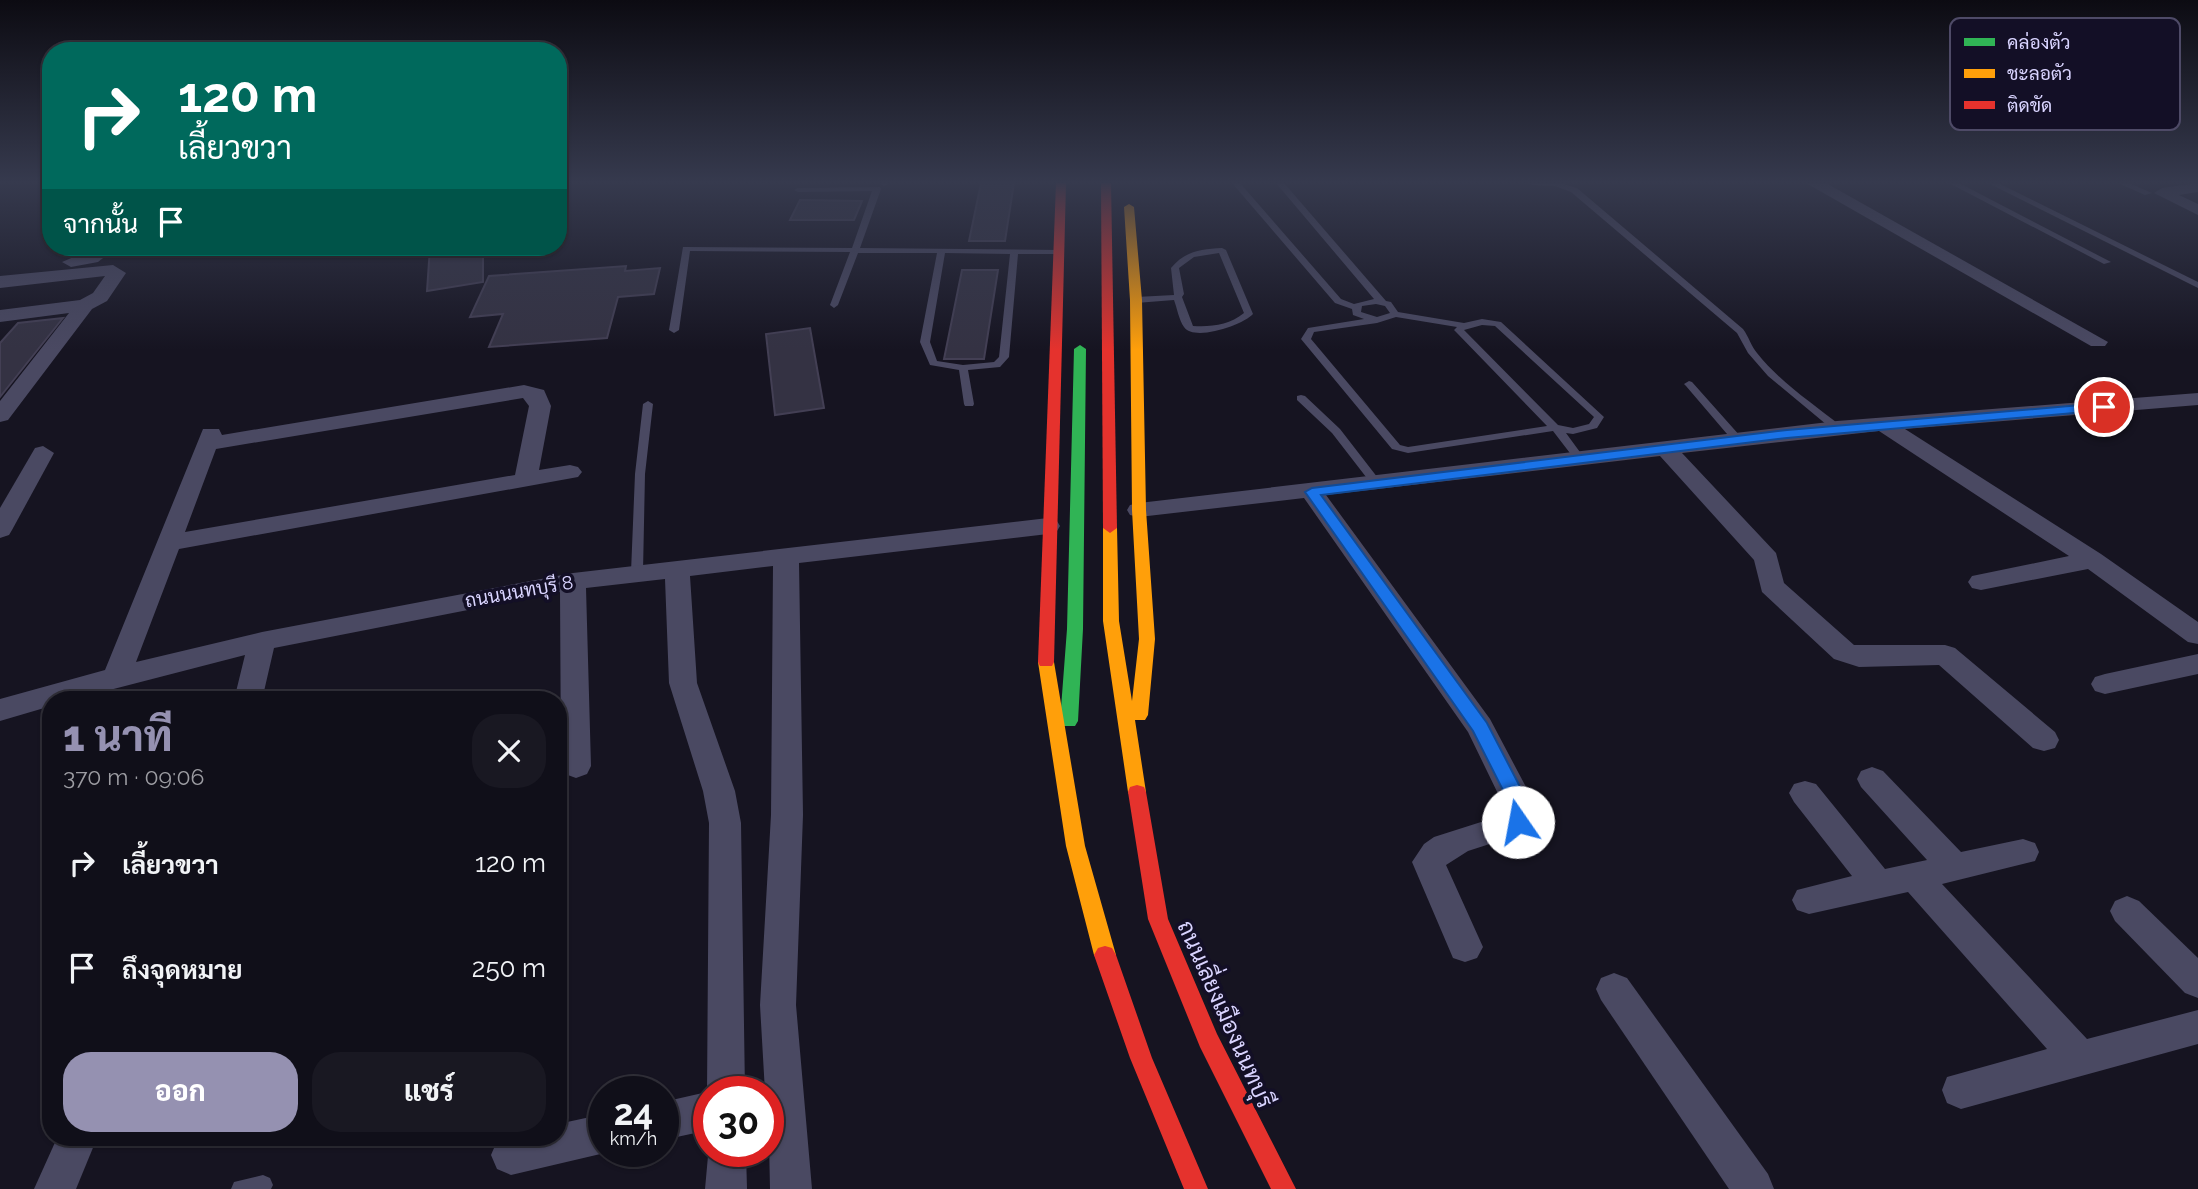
<!DOCTYPE html>
<html lang="th">
<meta charset="utf-8">
<style>
body{margin:0;font-family:Raleway,Sarabun,sans-serif;background:#191822;color:#f1f3f6;height:100vh;display:flex;flex-direction:column;font-size:26px;white-space:nowrap}
*{box-sizing:border-box;margin:0}
p{font-size:23px;color:#9c9ca2}
.icon{flex:none;width:38px;height:38px;fill:none;stroke:currentColor;stroke-width:2;stroke-linecap:round;stroke-linejoin:round}
.map{position:relative;flex:1;overflow:hidden}
.side{position:absolute;left:42px;top:691px;width:525px;height:455px;display:flex;flex-direction:column;background:#100f19;border-radius:28px;box-shadow:0 2px 5px #0004,0 0 0 2px #302f38}
.side>*{flex:none}
.top-card{position:absolute;left:42px;top:42px;width:525px;height:214px;border-radius:28px;box-shadow:0 2px 5px #0004,0 0 0 2px #302f38;background:#00695c;color:#fff;overflow:hidden}
.speed{position:absolute;left:588px;top:1076px;display:flex;gap:14px;font-size:35px;font-weight:700;text-align:center}
.speed>*{display:grid;place-content:center;width:91px;height:91px;border-radius:50%;background:#100f19;box-shadow:0 2px 5px #0004,0 0 0 2px #302f38;line-height:1}
.speed small{font-size:18px;font-weight:400}
.speed .limit{border:10px solid #d22;background:#fff;color:#111}
.pin{position:absolute;display:grid;place-items:center;width:60px;height:60px;color:#fff;margin:-30px;border:4px solid #fff;border-radius:50%;box-shadow:0 2px 7px #0007}
.me{position:absolute;width:77px;margin:-38px;rotate:348deg;stroke-linejoin:round;filter:drop-shadow(0 0 5px #0008)}
.turn{display:flex;align-items:center;gap:24px;height:147px;padding:0 21px;font-size:32px}
.turn .icon{width:91px;height:91px;stroke-width:2.5}
.turn b{display:block;font-size:49px;line-height:60px}
.then{display:flex;align-items:center;height:66px;padding:0 21px;background:#0003;gap:14px;font-size:26px}
.round{display:grid;place-items:center;flex:none;width:74px;height:74px;border-radius:28px;background:#191822}
.summary{display:flex;align-items:center;justify-content:space-between;height:119px;padding:0 21px}
h1{font-size:42px;font-weight:800;line-height:52px;color:#9591b1}
.button{display:flex;gap:14px;margin-top:auto;padding:14px 21px}
.button a{flex:1;height:80px;border-radius:28px;background:#9591b1;color:#fff;font-size:28px;font-weight:800;line-height:80px;text-align:center}
.button a+a{background:#191822;color:#f1f3f6}
ul{padding:0;list-style:none}
li{display:flex;align-items:center;gap:21px;height:105px;padding:0 21px}
li div{flex:1}
li b{display:block;font-size:26px}
li em{font-style:normal}
.map>svg:first-child{display:block}
.building{fill:#343243;stroke:#433f54;stroke-width:2}
.lines{fill:none;stroke-linecap:round;stroke-linejoin:round}
.lane{fill:#4a4962;fill-rule:evenodd}
.street{fill:#4a4962;fill-rule:evenodd}
.fast{fill:#30b455;fill-rule:evenodd}
.slow{fill:#ff9f0a;fill-rule:evenodd}
.jam{fill:#e5322d;fill-rule:evenodd}
.route{fill:#1a73e8;stroke:#114b97;stroke-width:2}
.labels{text-anchor:middle;dominant-baseline:central;stroke-width:7;stroke-linejoin:round;paint-order:stroke}
.street-label{font-size:19px;fill:#d9d4ff;stroke:#130f26}
.near-street-label{font-size:23px;fill:#d9d4ff;stroke:#130f26}
.key{fill:#130f26;stroke:#4e4a67;stroke-width:2}
.key-label{font-size:19px;fill:#d9d4ff}
</style>
<div class="map">
<svg width="2198" height="1189" viewBox="0 0 2198 1189">
<rect width="100%" height="100%" fill="#161421"/>
<g class="building">
<path d="M981 183H1014L1005 241H969Z"/>
<path d="M800 200 862 201 854 220H790Z"/>
<path d="M430 247H483V282L427 291Z"/>
<path d="M626 266 625 271 660 268 654 294 618 297 607 338 489 347 503 314 470 317 489 276Z"/>
<path d="M962 270H998L984 359H944Z"/>
<path d="M63 318 0 397V343L18 323Z"/>
<path d="M810 328 824 408 775 415 766 334Z"/>
</g>
<g class="lines">
<g class="lane">
<path d="M880 183H888V184L884 186Z"/>
<path d="M1232 183H1240L1341 299 1354 304 1374 299 1276 183H1284L1386 301 1391 302 1398 312 1464 323 1482 319 1501 322 1604 417 1597 428 1573 434 1566 433 1585 459 1584 461H1576L1553 431 1408 453 1392 449 1301 339 1308 328 1364 319 1353 315 1352 309 1335 303ZM1376 304 1385 306 1390 313 1377 317 1361 312 1362 306ZM1396 317 1457 327 1454 330 1456 332 1547 426 1408 447 1400 445 1311 339 1314 332 1377 323ZM1482 325 1495 326 1594 417 1589 424 1573 428 1558 425 1464 330Z"/>
<path d="M1529 183H1561L1577 188 1743 329C1749 337 1751 346 1757 353 1780 382 1812 403 1841 426V430H1833L1768 376 1748 353 1737 333 1571 192 1555 186 1533 185Z"/>
<path d="M1949 183H1959L2111 262 2104 264Z"/>
<path d="M1988 183H1998L2198 282V288Z"/>
<path d="M2118 183H2129L2152 193 2145 195Z"/>
<path d="M880 187 881 189 860 248 1060 250 1064 252 1060 254H1018L1009 357 1000 367 968 370 974 404 973 406H965L964 404 959 370 930 365 920 342 937 253H858L838 305 834 308 830 305 850 252 690 251 679 330 674 333 669 330 683 247 852 248 872 191 798 192 794 190 798 188ZM945 253 1010 254 999 357 994 362 963 365 937 361 930 342Z"/>
<path d="M1222 248 1226 250 1253 314C1243 325 1194 342 1184 327 1179 320 1177 308 1174 300L1136 303 1132 300 1136 297 1174 295 1171 268C1185 251 1201 249 1222 248ZM1219 253 1244 313C1229 325 1212 327 1193 326L1182 297 1184 294 1179 268 1194 257Z"/>
<path d="M1689 381 1692 382 1741 437V441H1733L1686 386 1684 384Z"/>
<path d="M1301 395 1305 396 1340 429 1381 482 1382 484 1381 486H1373L1332 433 1297 400V396Z"/>
<path d="M648 401 653 404 645 474 643 572 637 576 631 572 635 474 643 404Z"/>
<path d="M263 1175 270 1178 273 1185 271 1189H231L234 1182Z"/>
</g>
<g class="street">
<path d="M1806 183H1826L2108 342 2105 346H2091Z"/>
<path d="M2198 183V192L2179 195 2198 204V215L2154 193 2162 188Z"/>
<path d="M97 247H117L98 262 71 267 62 262Z"/>
<path d="M113 265 126 273 107 301 92 309 8 420 0 422V401L69 313 0 322V310L80 300 93 293 105 276 0 288V276Z"/>
<path d="M524 385 544 390 551 406 539 470 570 465 578 467 582 472 578 477 179 549 136 662 262 632 573 573 1048 518 1057 521 1060 526 1057 531 1048 534 799 563 803 815 796 1005 812 1189H770L768 1092H765L760 1005 771 815 773 566 690 576 697 683 735 791 741 823 745 1092H709V1130L663 1140V1102L707 1092 709 823 703 791 669 683 665 579 586 588 591 766 587 774 576 778 565 774 561 766 560 592 274 648 262 700H234L245 655 71 700H51V706L0 721V699L105 670 203 429H219L222 435ZM523 398 529 406 515 475 185 532 216 449Z"/>
<path d="M2198 393V405L1905 429 2101 554 2198 622V644L2188 642 2088 569 1981 590 1972 588 1968 582 1972 576 2069 556 1879 431 1682 453 1776 553 1784 583 1854 645H1945L1955 648 2055 732 2059 740 2055 748 2044 751 2033 748 1939 665 1859 667 1834 659 1762 592 1754 560 1660 456 1326 495 1490 719 1535 804V822L1530 831 1468 851 1446 865 1483 947 1477 958 1465 962 1453 958 1412 862 1424 844 1434 837 1503 815V804L1468 732 1304 498 1139 517 1130 515 1127 510 1130 505 1139 503 1837 421Z"/>
<path d="M43 446 54 453 12 530 9 535 0 538V508L35 448Z"/>
<path d="M2198 654V674L2105 694 2095 691 2091 684 2095 677 2105 674Z"/>
<path d="M1872 767 1883 771 1961 852 2023 839 2035 843 2039 852 2035 861 1942 884 2087 1039 2198 1010V1044L1961 1109 1947 1103 1942 1090 1947 1077 2047 1049 1908 892 1809 914 1797 910 1792 900 1797 890 1852 876 1794 802 1789 793 1794 784 1805 781 1816 784 1885 869 1927 860 1861 787 1857 779 1861 771Z"/>
<path d="M2127 896 2139 901 2198 958V998L2185 993 2115 921 2110 911 2115 901Z"/>
<path d="M1614 973 1627 978 1768 1174 1774 1189H1729L1601 1000 1596 989 1601 978Z"/>
<path d="M604 1114V1152H609L511 1175 497 1169 491 1155 497 1141 505 1138H558V1124Z"/>
<path d="M57 1138H97L76 1189H34Z"/>
<path d="M709 1145V1152H746L747 1189H705Z"/>
</g>
<path class="fast" d="M1080 345 1086 349 1083 629 1078 721 1075 726H1063L1060 721 1067 629 1074 349Z"/>
<g class="slow">
<path d="M1129 204 1134 207 1142 300 1146 510 1155 639 1148 715 1145 720H1135L1146 792 1144 797 1137 799 1130 797 1128 792 1103 621V528L1110 523 1117 528 1119 621 1132 701 1139 639 1132 510 1130 300 1124 207Z"/>
<path d="M1046 656 1052 658 1054 662 1085 846 1116 955 1112 962 1105 964 1098 962 1094 955 1066 846 1038 662 1040 658Z"/>
</g>
<g class="jam">
<path d="M1056 183H1066L1054 662 1052 666H1040L1038 662Z"/>
<path d="M1101 183H1111L1117 528 1110 533 1103 528Z"/>
<path d="M1137 785 1144 787 1146 792 1168 919 1217 1034 1296 1189H1271L1200 1047 1148 919 1128 792 1130 787Z"/>
<path d="M1105 946 1112 948 1116 955 1152 1058 1208 1189H1184L1130 1058 1094 955 1098 948Z"/>
</g>
</g>
<linearGradient id="sky" x2="0" y2="1"><stop stop-color="#0c0b12"/><stop offset="0.52" stop-color="#363a4e"/><stop offset="1" stop-color="#363a4e" stop-opacity="0"/></linearGradient>
<rect width="2198" height="350" fill="url(#sky)"/>
<path class="route" d="M2104 403 2108 404V410L1787 438 1321 495 1487 723 1529 804 1525 827H1512L1510 804 1473 731 1305 492 1312 488 1787 430Z"/>
<g class="labels">
<g class="street-label">
<text transform="translate(519 591) rotate(-10)">ถนนนนทบุรี 8</text>
</g>
<g class="near-street-label">
<text transform="translate(1226 1014) rotate(66)">ถนนเลี่ยงเมืองนนทบุรี</text>
</g>
</g>
<rect x="1950" y="18" width="230" height="112" rx="10" class="key"/>
<rect x="1964" y="38" width="31" height="8" fill="#30b455"/>
<rect x="1964" y="69" width="31" height="9" fill="#ff9f0a"/>
<rect x="1964" y="101" width="31" height="8" fill="#e5322d"/>
<g class="key-label">
<text x="2007" y="49">คล่องตัว</text>
<text x="2007" y="80">ชะลอตัว</text>
<text x="2007" y="112">ติดขัด</text>
</g>
</svg>
<div class="speed"><div>24<small>km/h</small></div><div class="limit">30</div></div>
<div class="pin" style="left:2104px;top:407px;background:#d93025"><svg class="icon" aria-label="arrive" viewBox="0 0 24 24"><path d="M6 21V4h12l-3 4 3 4H6"/></svg></div>
<svg class="me" style="left:1518px;top:822px" viewBox="-20 -20 40 40"><circle r="19" fill="#fff"/><path d="M0-13L10 11 0 6-10 11z" fill="#1a73e8"/></svg>
<div class="top-card">
<div class="turn"><svg class="icon" aria-label="right" viewBox="0 0 24 24"><path d="M7 20v-9h11M14 6l5 5-5 5"/></svg><div><b>120 m</b>เลี้ยวขวา</div></div>
<div class="then">จากนั้น<svg class="icon" aria-label="arrive" viewBox="0 0 24 24"><path d="M6 21V4h12l-3 4 3 4H6"/></svg></div>
</div>
<section class="side">
<div class="summary"><div><h1>1 นาที</h1><p>370 m · 09:06</p></div><a class="round"><svg class="icon" aria-label="close" viewBox="0 0 24 24"><path d="M6 6l12 12M18 6L6 18"/></svg></a></div>
<ul>
<li><svg class="icon" aria-label="right" viewBox="0 0 24 24"><path d="M7 20v-9h11M14 6l5 5-5 5"/></svg><div><b>เลี้ยวขวา</b></div><em>120 m</em></li>
<li><svg class="icon" aria-label="arrive" viewBox="0 0 24 24"><path d="M6 21V4h12l-3 4 3 4H6"/></svg><div><b>ถึงจุดหมาย</b></div><em>250 m</em></li>
</ul>
<div class="button"><a>ออก</a><a>แชร์</a></div>
</section>
</div>
